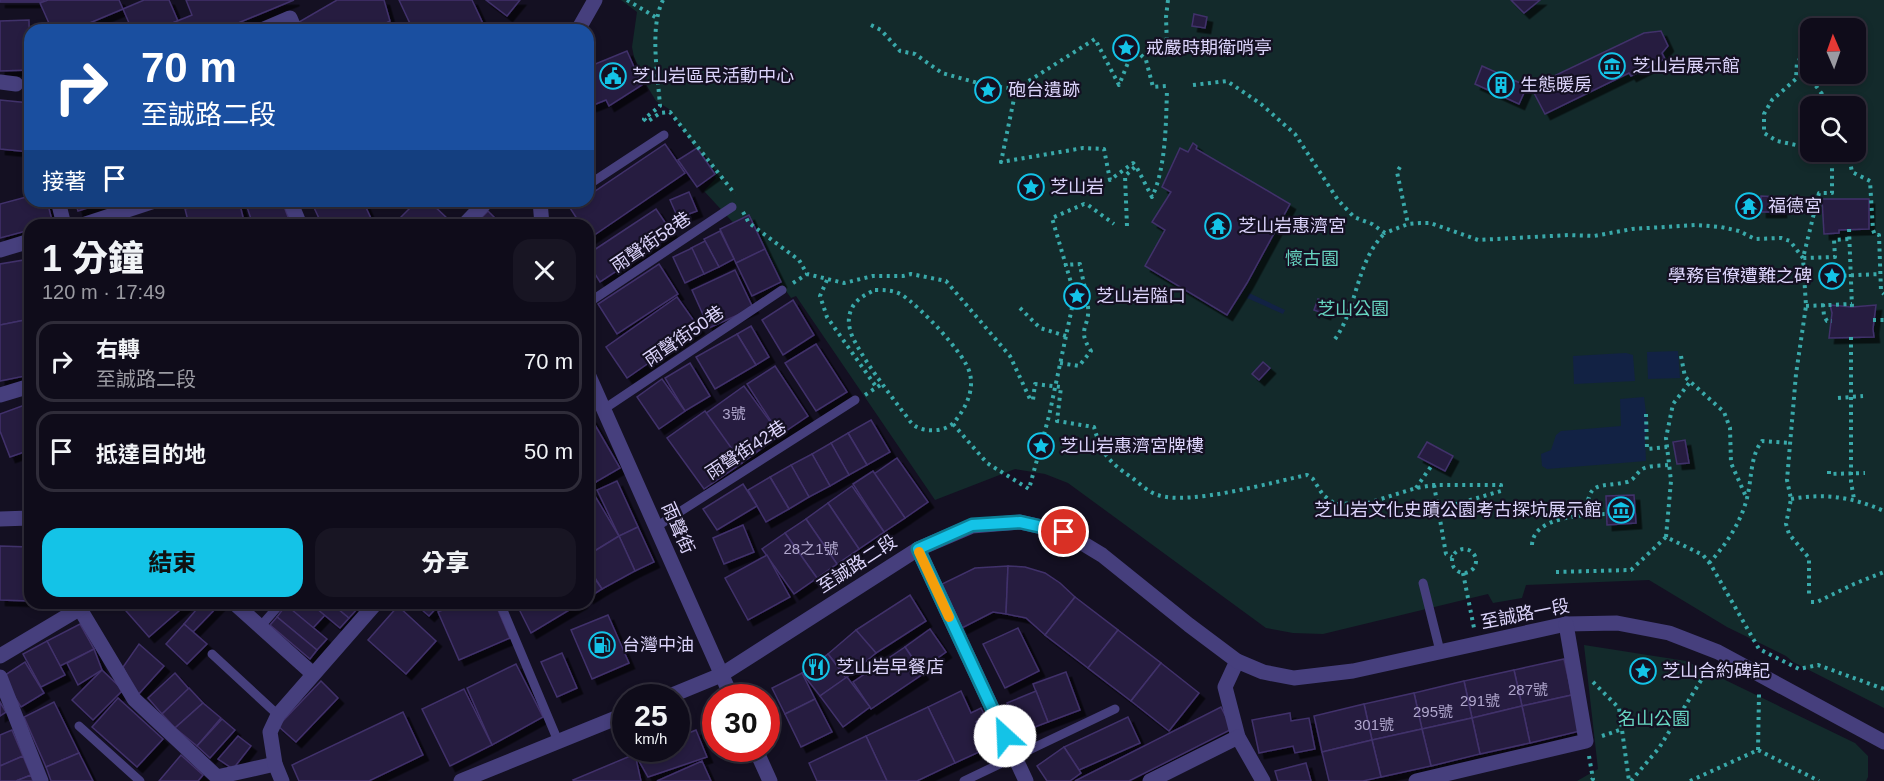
<!DOCTYPE html>
<html lang="zh-TW">
<meta charset="utf-8">
<style>
body{margin:0;font-family:Helvetica,"Noto Sans TC",sans-serif;background:#181523;color:#f1f3f6;height:100vh;display:flex;flex-direction:column;font-size:22px;white-space:nowrap}
*{box-sizing:border-box;margin:0}
p{font-size:20px;color:#9b9ba2}
.icon{flex:none;width:33px;height:33px;fill:none;stroke:currentColor;stroke-width:2;stroke-linecap:round;stroke-linejoin:round}
.map{position:relative;flex:1;overflow:hidden}
.panel{position:absolute;left:24px;top:219px;width:570px;height:390px;display:flex;flex-direction:column;background:#0f0c1a;border-radius:18px;box-shadow:0 3px 9px #0003,0 0 0 2px #2f2c39}
.panel>*{flex:none}
.top-card{position:absolute;left:24px;top:24px;width:570px;height:183px;border-radius:18px;box-shadow:0 3px 9px #0003,0 0 0 2px #2f2c39;background:#1a4fa0;color:#fff;overflow:hidden}
.needle{width:39px;rotate:358deg}
.buttons{position:absolute;left:1800px;top:18px;display:grid;gap:12px}
.buttons a{display:grid;place-items:center;width:66px;height:66px;border-radius:12px;background:#0f0c1a;box-shadow:0 3px 9px #0003,0 0 0 2px #2f2c39;font-size:30px}
.speed{position:absolute;left:612px;top:684px;display:flex;gap:12px;font-size:30px;font-weight:700;text-align:center}
.speed>*{display:grid;place-content:center;width:78px;height:78px;border-radius:50%;background:#0f0c1a;box-shadow:0 3px 9px #0003,0 0 0 2px #2f2c39;line-height:1}
.speed small{font-size:15px;font-weight:400}
.speed .limit{border:9px solid #d22;background:#fff;color:#111}
.pin{position:absolute;display:grid;place-items:center;width:51px;height:51px;color:#fff;margin:-26px;border:3px solid #fff;border-radius:50%;box-shadow:0 2px 6px #0007}
.me{position:absolute;width:66px;margin:-33px;rotate:335deg;stroke-linejoin:round;filter:drop-shadow(0 0 4px #0008)}
.turn{display:flex;align-items:center;gap:21px;height:126px;padding:0 18px;font-size:27px}
.turn .icon{width:78px;height:78px;stroke-width:2.5}
.turn b{display:block;font-size:42px;line-height:51px}
.then{display:flex;align-items:center;height:57px;padding:0 18px;background:#0003;gap:12px;font-size:22px}
.round{display:grid;place-items:center;flex:none;width:63px;height:63px;border-radius:18px;background:#181523}
.headline{display:flex;align-items:center;justify-content:space-between;height:102px;padding:0 18px}
h1{font-size:36px;font-weight:800;line-height:45px}
.primary-button{display:flex;gap:12px;margin-top:auto;padding:12px 18px}
.primary-button a{flex:1;height:69px;border-radius:18px;background:#14c3e7;color:#111;font-size:24px;font-weight:800;line-height:69px;text-align:center}
.primary-button a+a{background:#181523;color:#f1f3f6}
ul{padding:0;list-style:none}
li{display:flex;align-items:center;gap:18px;height:81px;margin:0 12px 9px;padding:0 6px;border:3px solid #2f2c39;border-radius:18px}
li div{flex:1}
li b{display:block;font-size:22px}
li em{font-style:normal}
.map>svg:first-child{display:block}
.green{fill:#132a2b;fill-rule:evenodd}
.water{fill:#122244}
.building{fill:#271d41;stroke:#41316b;stroke-width:1.5;filter:url(#shadow)}
.lines{fill:none;stroke-linecap:round;stroke-linejoin:round}
.path{stroke:#39a9aa;stroke-width:4;stroke-dasharray:3 4.5;stroke-linecap:butt}
.lane{stroke:#463f7d;stroke-width:9}
.street{stroke:#463f7d;stroke-width:15}
.route-casing{stroke:#0d7f96;stroke-width:15}
.route{stroke:#14c3e7;stroke-width:10}
.slow{stroke:#f59e0b;stroke-width:10}
.labels{text-anchor:middle;dominant-baseline:central;stroke-width:4.5;stroke-linejoin:round;paint-order:stroke}
.number-label{font-size:15px;fill:#afa6cc}
.poi-label{font-size:18px;fill:#dcd4fb;stroke:#141022;text-anchor:start}
.street-label{font-size:18px;fill:#dcd4fb;stroke:#141022}
.park-label{font-size:18px;fill:#67d5c1;stroke:#141022}
</style>
<div class="map">
<svg width="1884" height="781" viewBox="0 0 1884 781">
<defs>
<filter id="shadow"><feDropShadow dx="5.5" dy="5.5" stdDeviation="0" flood-color="#0009"/></filter>
</defs>
<rect width="100%" height="100%" fill="#141022"/>
<g class="green">
<path d="M621 0H1884V708L1793 662 1786 656 1727 627 1649 580 1526 585 1522 598 1493 603 1488 594 1323 634 1293 633 1266 628 1068 483 1045 474 1015 469 935 500 796 296 791 298 752 243 704 191 716 178 669 109 656 101 647 86 634 57 632 47 637 12ZM1810 28H1856V74H1810ZM1810 106H1856V152H1810Z"/>
<path d="M1584 645 1686 661 1855 743 1868 756V777L1866 781H1577L1598 769Z"/>
</g>
<g class="water">
<path d="M1249 293 1285 310 1283 314 1247 298Z"/>
<path d="M1678 351 1680 378 1648 379 1647 352Z"/>
<path d="M1626 353 1633 355 1635 381 1574 384 1573 356Z"/>
<path d="M1644 397 1648 429 1645 436 1646 461 1547 469 1542 466 1541 454 1551 450 1556 435 1561 431 1621 426 1620 399Z"/>
</g>
<g class="building">
<rect x="0" y="0" width="44" height="2"/>
<path d="M48 0H119L123 9 73 30H52L40 3Z"/>
<path d="M144 0H169L178 21 155 30H132L123 9Z"/>
<path d="M186 0H294L221 30H155L192 15Z"/>
<path d="M337 0H384L390 21 373 30H304L299 22Z"/>
<path d="M399 0H472L486 30H413Z"/>
<path d="M486 0H520L507 16Z"/>
<path d="M1511 0H1540L1524 13Z"/>
<path d="M1194 14 1207 17 1205 28 1192 26Z"/>
<path d="M29 20 30 70 0 71V21Z"/>
<path d="M1661 31 1668 46 1662 53 1665 59 1631 76 1629 73 1545 114 1531 87 1644 33Z"/>
<path d="M30 44V65L25 46Z"/>
<path d="M627 51 642 85 609 106 606 100 591 106 588 98V67Z"/>
<path d="M1482 66 1527 86 1519 104 1475 84Z"/>
<path d="M0 100 30 103V152L0 149Z"/>
<path d="M1193 143 1197 146 1196 149 1290 204 1247 283 1227 315 1145 266 1165 230 1152 222 1171 192 1162 187 1180 148 1188 152Z"/>
<path d="M665 144 685 173 590 238 588 235V225H581L570 208 580 201H588V196Z"/>
<path d="M697 148 715 174 697 187 678 160Z"/>
<path d="M689 192 697 211 678 218 670 200Z"/>
<path d="M30 196V201H47L53 224 30 225V230L0 238V204Z"/>
<path d="M1761 196 1781 197V212H1761Z"/>
<path d="M1822 199H1869V229L1839 230V233L1824 234Z"/>
<rect x="1744" y="200" width="9" height="12"/>
<path d="M75 201H109L78 211Z"/>
<path d="M213 201H239L245 225H189L185 209Z"/>
<path d="M245 201H282L291 225H253Z"/>
<path d="M311 201H363L374 225H322Z"/>
<path d="M417 201H429L451 222 447 225H393Z"/>
<path d="M656 209 673 234 600 282 588 263V254Z"/>
<path d="M488 211 502 225H474Z"/>
<path d="M749 215 765 249 736 263 720 229Z"/>
<path d="M720 231 734 259 719 267 704 239Z"/>
<path d="M705 241 719 267 704 274 691 248Z"/>
<path d="M692 248 704 274 685 283 673 257Z"/>
<path d="M765 249 781 282 752 296 736 263Z"/>
<path d="M30 259V319L0 325V264Z"/>
<path d="M659 264 678 294 617 334 598 304Z"/>
<path d="M735 270 753 308 709 328 692 290Z"/>
<path d="M677 297 699 328 627 378 606 347Z"/>
<path d="M1318 299 1330 303 1325 314 1314 310Z"/>
<path d="M793 300 814 335 783 355 762 320Z"/>
<path d="M1830 305 1852 307 1876 305 1873 329 1874 337 1829 338 1832 313Z"/>
<path d="M30 319V375L0 381V325Z"/>
<path d="M751 326 769 357 756 365 737 334Z"/>
<path d="M737 334 756 365 715 389 696 357Z"/>
<path d="M816 344 847 392 816 411 785 363Z"/>
<path d="M1263 362 1270 368 1259 380 1252 374Z"/>
<path d="M690 363 710 396 685 411 665 378Z"/>
<path d="M775 366 808 416 780 435 747 384Z"/>
<path d="M662 379 685 411 659 429 637 397Z"/>
<path d="M744 386 780 435 742 463 705 414Z"/>
<path d="M30 403V450L10 457 0 431V414Z"/>
<path d="M705 411 742 463 704 489 667 438Z"/>
<path d="M591 418 620 468 596 482 588 459V420Z"/>
<path d="M871 420 890 452 867 465 848 433Z"/>
<path d="M848 433 867 465 849 475 831 443Z"/>
<path d="M1685 440 1689 463 1677 464 1673 442Z"/>
<path d="M1427 442 1453 456 1445 471 1418 457Z"/>
<path d="M831 443 849 475 830 486 812 454Z"/>
<path d="M812 454 830 486 809 497 791 465Z"/>
<path d="M897 458 928 502 905 518 874 474Z"/>
<path d="M588 459 596 482 588 486Z"/>
<path d="M791 465 809 497 789 509 770 477Z"/>
<path d="M873 471 905 518 884 532 853 484Z"/>
<path d="M770 477 789 509 766 522 748 490Z"/>
<path d="M617 481 638 527 619 536 597 490Z"/>
<path d="M743 484 757 506 717 530 703 509Z"/>
<path d="M852 486 884 532 859 549 828 503Z"/>
<path d="M592 491 619 536 588 555V493Z"/>
<path d="M1634 495 1636 523 1607 525 1606 496Z"/>
<path d="M828 503 859 549 837 564 806 519Z"/>
<path d="M806 519 837 564 817 578 785 533Z"/>
<path d="M743 525 754 552 724 564 713 538Z"/>
<path d="M638 527 654 562 635 571 619 536Z"/>
<path d="M785 533 817 578 794 594 762 549Z"/>
<path d="M619 536 635 571 602 589 588 567V555Z"/>
<path d="M0 546 30 547V601L0 600Z"/>
<path d="M767 555 790 597 748 620 725 578Z"/>
<path d="M1008 566 1006 614 993 612 962 628 942 584 975 568Z"/>
<path d="M1008 566 1025 567 1045 573 1060 583 1075 597 1045 635 1026 618 1006 614Z"/>
<path d="M588 569 602 589 588 598Z"/>
<path d="M910 595 926 621 873 655 856 630Z"/>
<path d="M1075 597 1118 630 1088 668 1045 635Z"/>
<path d="M119 603H188L149 637Z"/>
<path d="M202 603H221L193 632 184 624Z"/>
<path d="M289 603H311L325 615 313 628 286 605Z"/>
<path d="M310 603H331L349 618 340 628Z"/>
<path d="M331 603H355L359 607 349 618Z"/>
<path d="M414 603H441L429 616Z"/>
<path d="M458 603H495L510 638 459 660 438 612Z"/>
<path d="M516 603H581L531 633Z"/>
<path d="M286 605 327 639 317 650 277 617Z"/>
<path d="M398 606 436 641 406 674 368 640Z"/>
<path d="M608 615 629 663 592 679 571 630Z"/>
<path d="M277 617 317 650 310 659 270 625Z"/>
<path d="M80 624 94 649 60 666 47 641Z"/>
<path d="M184 624 207 644 187 664 166 644Z"/>
<path d="M1018 628 1039 671 1005 688 983 644Z"/>
<path d="M930 629 946 652 921 670 905 647Z"/>
<path d="M856 630 876 653 847 677 828 654Z"/>
<path d="M1118 630 1161 663 1131 701 1088 668Z"/>
<path d="M47 641 65 675 41 687 23 654Z"/>
<path d="M139 644 164 666 137 696 123 667Z"/>
<path d="M905 647 923 674 871 709 853 682Z"/>
<path d="M94 649 102 670 78 685 67 663Z"/>
<path d="M562 653 577 688 557 697 541 662Z"/>
<path d="M828 654 846 678 820 696 802 673Z"/>
<path d="M1564 659 1572 695 1522 706 1514 670Z"/>
<path d="M25 662 44 693 21 707 2 677Z"/>
<path d="M1161 663 1199 693 1169 731 1131 701Z"/>
<path d="M516 664 543 717 492 745 467 688Z"/>
<path d="M102 670 123 690 93 720 72 700Z"/>
<path d="M1514 670 1522 706 1472 718 1464 681Z"/>
<path d="M1066 672 1080 710 1048 722 1033 684Z"/>
<path d="M175 673 189 689 162 714 148 698Z"/>
<path d="M802 673 815 699 785 714 772 688Z"/>
<path d="M847 677 870 707 843 727 820 696Z"/>
<path d="M321 681 338 698 296 742 278 726Z"/>
<path d="M1464 681 1472 718 1422 729 1414 693Z"/>
<path d="M189 688 203 703 175 728 162 714Z"/>
<path d="M464 689 492 745 450 766 422 709Z"/>
<path d="M961 691 971 713 981 708 986 718 976 722 988 748 955 763 928 707Z"/>
<path d="M1036 691 1048 722 1019 733 1007 703Z"/>
<path d="M1414 693 1422 729 1372 740 1364 704Z"/>
<path d="M1572 695 1580 731 1530 743 1522 706Z"/>
<path d="M118 698 163 739 137 767 92 727Z"/>
<path d="M815 699 832 732 801 747 785 714Z"/>
<path d="M0 702 6 712 0 716Z"/>
<path d="M54 702 79 753 46 767 24 717Z"/>
<path d="M203 703 221 718 197 746 175 728Z"/>
<path d="M1364 704 1372 740 1322 752 1314 716Z"/>
<path d="M1522 706 1530 743 1480 754 1472 718Z"/>
<path d="M928 707 955 763 917 781H887L866 736Z"/>
<path d="M1221 707 1232 729 1129 781H1075Z"/>
<path d="M403 712 423 755 369 781H299L292 765Z"/>
<path d="M1290 713 1291 721 1309 718 1315 749 1295 753 1293 746 1259 753 1252 720Z"/>
<path d="M1128 717 1140 743 1079 770 1064 747Z"/>
<path d="M1472 718 1480 754 1431 766 1422 729Z"/>
<path d="M222 719 235 730 210 758 197 746Z"/>
<path d="M1422 729 1431 766 1381 777 1372 740Z"/>
<path d="M12 730 23 756 0 766V735Z"/>
<path d="M696 730 707 757 648 777 635 754 650 748H676V738Z"/>
<path d="M238 736 251 746 233 769 218 759Z"/>
<path d="M866 736 887 781H817L809 763Z"/>
<path d="M1372 740 1381 777 1363 781H1329L1322 752Z"/>
<path d="M1064 747 1081 773 1070 781H1047L1037 766Z"/>
<path d="M79 753 93 781H51L46 767Z"/>
<path d="M635 754 641 781H574L573 780Z"/>
<path d="M181 755 203 775 198 781H159Z"/>
<path d="M23 756 31 775 16 781H0V766Z"/>
<path d="M702 761 711 781H657Z"/>
<path d="M1306 763 1311 781H1278L1275 771Z"/>
<path d="M31 775 33 781H16Z"/>
</g>
<g class="lines">
<g class="path">
<path d="M627 0 657 18"/>
<path d="M663 0C649 28 658 75 660 106L644 119 647 122 660 113 670 112 735 194"/>
<path d="M1168 0 1166 17 1167 46 1183 55"/>
<path d="M871 25 881 30 900 51 915 54 942 73 978 83"/>
<path d="M1193 85 1227 81 1261 104 1295 134 1338 200 1354 217 1372 224 1385 233 1408 224 1420 223H1430L1478 240 1569 235 1594 236 1632 229 1696 225 1721 227 1739 231 1755 239 1781 238 1790 241 1803 258 1806 306 1796 374 1787 480 1791 499 1786 524 1789 534 1809 558V598"/>
<path d="M999 87 1016 89 1001 162 1083 148 1104 149 1110 180 1133 163 1136 166"/>
<path d="M1016 89 1095 39 1119 85 1134 48 1146 60 1153 87 1166 86"/>
<path d="M1810 148 1777 141 1764 133V114L1772 100 1796 79 1797 61 1803 59 1808 61 1810 78 1822 94 1826 106"/>
<path d="M1824 152 1832 154V193H1819L1803 258 1835 257 1834 240 1850 239"/>
<path d="M1848 152 1852 172 1870 181 1873 230 1875 235H1879L1881 291 1884 294"/>
<path d="M1400 167 1397 172 1408 224"/>
<path d="M743 212 749 223 799 260 807 274 844 283 873 276H903L911 274 946 281 1010 356 1030 399 1033 400 1035 384 1061 387 1057 421 1094 427C1101 453 1109 462 1131 477 1139 483 1148 492 1158 495 1188 506 1273 482 1307 475L1313 479 1323 495 1335 504 1368 503 1416 488 1434 485H1501V491L1453 505"/>
<path d="M1127 226 1125 176 1136 166 1152 197C1166 168 1166 122 1167 89"/>
<path d="M1849 229 1852 307"/>
<path d="M1836 276 1881 274"/>
<path d="M827 280 820 296 827 317 877 388"/>
<path d="M793 283 807 274"/>
<path d="M875 290C885 290 893 290 902 295 919 306 966 354 970 374 974 391 966 407 956 420 948 432 926 433 915 426 910 423 907 416 903 412 886 389 867 365 854 340 851 335 848 324 849 318 851 302 862 296 875 290Z"/>
<path d="M1823 304 1824 316 1827 321H1832"/>
<path d="M1806 306 1852 304"/>
<path d="M1020 308 1040 328 1066 336"/>
<path d="M1873 320H1884"/>
<path d="M1851 337V482L1854 499"/>
<path d="M1335 339C1358 307 1356 261 1385 233"/>
<path d="M1681 356 1685 377 1724 412 1730 428 1731 463 1747 499"/>
<path d="M1060 363 1079 366 1091 351C1076 328 1090 328 1088 307 1087 293 1082 278 1080 264L1064 265"/>
<path d="M865 395 882 384"/>
<path d="M1838 398 1863 396"/>
<path d="M1646 414 1647 449 1667 447"/>
<path d="M953 424 987 463 1029 489 1049 416 1073 303 1072 286 1052 218 1084 204 1088 205 1114 224"/>
<path d="M1829 471V474L1865 473"/>
<path d="M1434 485 1446 554 1452 557"/>
<path d="M1416 488 1432 465"/>
<path d="M1791 499C1826 493 1852 497 1884 511"/>
<path d="M1587 515C1587 479 1600 488 1627 482 1634 480 1636 474 1641 470 1647 465 1661 466 1669 465"/>
<path d="M1666 537 1671 481 1666 438 1673 404 1690 382"/>
<path d="M1532 545C1533 516 1585 515 1606 514"/>
<circle cx="1464" cy="561" r="12"/>
<path d="M1709 563C1726 545 1741 522 1747 498 1752 479 1750 456 1762 441L1791 443"/>
<path d="M1556 572 1631 570 1666 537 1703 555 1711 565 1759 649 1799 669 1818 665 1884 689"/>
<path d="M1463 573 1474 628"/>
<path d="M1811 602H1817L1854 584 1884 572"/>
<path d="M1593 682 1619 708 1629 781"/>
<path d="M1602 736 1622 729"/>
<path d="M1758 750 1759 694"/>
<path d="M1589 756 1593 779 1590 781"/>
<path d="M1631 781 1659 748 1710 666"/>
<path d="M1690 781 1758 750 1819 781"/>
</g>
<g class="lane">
<path d="M588 185 664 135"/>
<path d="M588 303 732 207"/>
<path d="M604 409 782 290"/>
<path d="M656 527 855 400"/>
<path d="M1423 583 1440 651"/>
<path d="M500 603 558 741"/>
<path d="M260 627 281 603"/>
<path d="M212 654 278 715"/>
<path d="M79 726 140 781"/>
<path d="M964 781 1115 709"/>
</g>
<g class="street">
<path d="M262 30 290 18 295 30"/>
<path d="M578 30 595 0"/>
<path d="M0 82 16 84"/>
<path d="M58 201 64 225"/>
<path d="M290 201 300 225"/>
<path d="M540 201 542 225"/>
<path d="M82 225 155 201"/>
<path d="M464 225 487 201"/>
<path d="M0 250 30 241"/>
<path d="M588 374 732 698"/>
<path d="M0 395 30 386"/>
<path d="M0 519 30 518"/>
<path d="M918 549 1026 781"/>
<path d="M234 603 313 674"/>
<path d="M80 609 134 699 217 777 275 764"/>
<path d="M0 656 89 603"/>
<path d="M1237 661 1225 687 1238 737 1263 781"/>
<path d="M0 677 41 781"/>
<path d="M665 698 721 675 918 549 972 526 1020 522 1064 532 1102 555 1189 625 1237 661 1263 672 1294 678 1353 671 1566 624 1617 623 1669 633 1718 652 1884 742"/>
<path d="M755 748 770 781"/>
<path d="M282 781 275 764 270 732 278 715 376 603"/>
<path d="M461 781 626 714"/>
<path d="M1150 781 1238 737"/>
<path d="M1416 781 1586 741 1566 624"/>
</g>
</g>
<g class="lines">
<g class="route-casing">
<path id="route" d="M1005 736 918 549 972 525 1020 522 1064 532"/>
</g>
<use href="#route" class="route"/>
<path class="slow" d="M919 552 949 617"/>
</g>
<defs>
<g id="sight-ring" transform="scale(1.35)"><circle r="9.5" fill="#141022" stroke="#14c3e7" stroke-width="1.5"/><path d="M0-6L1.8-2.2L6-1.7L2.9 1.2L3.7 5.4L0 3.3L-3.7 5.4L-2.9 1.2L-6-1.7L-1.8-2.2Z" fill="#14c3e7"/></g>
<g id="museum-ring" transform="scale(1.35)"><circle r="9.5" fill="#141022" stroke="#14c3e7" stroke-width="1.5"/><path d="M0-6L6-3V-2H-6V-3ZM-5-1h2V3h-2ZM-1-1h2V3h-2ZM3-1h2V3H3ZM-6 4H6V6H-6Z" fill="#14c3e7"/></g>
<g id="civic-ring" transform="scale(1.35)"><circle r="9.5" fill="#141022" stroke="#14c3e7" stroke-width="1.5"/><path d="M-.6-6.5H3V-4.5H.6V-3L4-1V1h2V6H-6V1h2V-1L-.6-3ZM-1.2 2.5V6h2.4V2.5Z" fill="#14c3e7"/></g>
<g id="building-ring" transform="scale(1.35)"><circle r="9.5" fill="#141022" stroke="#14c3e7" stroke-width="1.5"/><path d="M-4-6H4V6H1V3H-1V6H-4ZM-2.5-4.3h1.7v1.8h-1.7ZM.8-4.3h1.7v1.8H.8ZM-2.5-1h1.7V.8h-1.7ZM.8-1h1.7V.8H.8Z" fill="#14c3e7"/></g>
<g id="temple-ring" transform="scale(1.35)"><circle r="9.5" fill="#141022" stroke="#14c3e7" stroke-width="1.5"/><path d="M0-6L5-2H3V0L6.5 2.5H4V6H1.5V3h-3V6H-4V2.5H-6.5L-3 0V-2H-5Z" fill="#14c3e7"/></g>
<g id="fuel-ring" transform="scale(1.35)"><circle r="9.5" fill="#141022" stroke="#14c3e7" stroke-width="1.5"/><path d="M-5.5-6h7V0h2V4h1.3V-2.5L3-4.5l.8-.8L6-3V5H2.5V1h-1V6h-7ZM-4.2-4.7v3.2H.2V-4.7Z" fill="#14c3e7"/></g>
<g id="restaurant-ring" transform="scale(1.35)"><circle r="9.5" fill="#141022" stroke="#14c3e7" stroke-width="1.5"/><path d="M-5-6h1v4h1v-4h1v4h1v-4h1v5L-1.5 .5V6h-2V.5L-5-1ZM5-6V6H3V1.5H1.5Q1.5-4 5-6Z" fill="#14c3e7"/></g>
</defs>
<g fill-rule="evenodd">
<use href="#sight-ring" x="1126" y="48"/>
<use href="#museum-ring" x="1612" y="66"/>
<use href="#civic-ring" x="613" y="76"/>
<use href="#building-ring" x="1501" y="85"/>
<use href="#sight-ring" x="988" y="90"/>
<use href="#sight-ring" x="1031" y="187"/>
<use href="#temple-ring" x="1749" y="206"/>
<use href="#temple-ring" x="1218" y="226"/>
<use href="#sight-ring" x="1832" y="276"/>
<use href="#sight-ring" x="1077" y="296"/>
<use href="#sight-ring" x="1041" y="446"/>
<use href="#museum-ring" x="1621" y="510"/>
<use href="#fuel-ring" x="602" y="645"/>
<use href="#restaurant-ring" x="816" y="667"/>
<use href="#sight-ring" x="1643" y="671"/>
</g>
<g class="labels">
<g class="number-label">
<text x="734" y="413">3號</text>
<text x="811" y="548">28之1號</text>
<text x="1528" y="689">287號</text>
<text x="1480" y="700">291號</text>
<text x="1433" y="711">295號</text>
<text x="1374" y="724">301號</text>
</g>
<g class="poi-label">
<text x="1146" y="48">戒嚴時期衛哨亭</text>
<text x="1632" y="66">芝山岩展示館</text>
<text x="632" y="76">芝山岩區民活動中心</text>
<text x="1520" y="85">生態暖房</text>
<text x="1008" y="90">砲台遺跡</text>
<text x="1050" y="187">芝山岩</text>
<text x="1768" y="206">福德宮</text>
<text x="1238" y="226">芝山岩惠濟宮</text>
<text x="1812" y="276" text-anchor="end">學務官僚遭難之碑</text>
<text x="1096" y="296">芝山岩隘口</text>
<text x="1060" y="446">芝山岩惠濟宮牌樓</text>
<text x="1602" y="510" text-anchor="end">芝山岩文化史蹟公園考古探坑展示館</text>
<text x="622" y="645">台灣中油</text>
<text x="836" y="667">芝山岩早餐店</text>
<text x="1662" y="671">芝山合約碑記</text>
</g>
<g class="street-label">
<text transform="translate(651 242) rotate(-34)">雨聲街58巷</text>
<text transform="translate(684 336) rotate(-34)">雨聲街50巷</text>
<text transform="translate(746 450) rotate(-33)">雨聲街42巷</text>
<text transform="translate(678 528) rotate(66)">雨聲街</text>
<text transform="translate(857 564) rotate(-33)">至誠路二段</text>
<text transform="translate(1525 614) rotate(-11)">至誠路一段</text>
</g>
<g class="park-label">
<text x="1312" y="259">懷古園</text>
<text x="1353" y="309">芝山公園</text>
<text x="1654" y="719">名山公園</text>
</g>
</g>
</svg>
<div class="buttons">
<a><svg class="needle" viewBox="-14 -14 28 28"><path d="M0-13l5 13h-10z" fill="#e53935"/><path d="M0 13l5-13h-10z" fill="#9b9ba2"/></svg></a>
<a><svg class="icon" aria-label="search" viewBox="0 0 24 24"><circle cx="10" cy="10" r="6"/><path d="M15 15l6 6"/></svg></a>
</div>
<div class="speed"><div>25<small>km/h</small></div><div class="limit">30</div></div>
<div class="pin" style="left:1064px;top:532px;background:#d93025"><svg class="icon" aria-label="arrive" viewBox="0 0 24 24"><path d="M6 21V4h12l-3 4 3 4H6"/></svg></div>
<svg class="me" style="left:1005px;top:736px" viewBox="-20 -20 40 40"><circle r="19" fill="#fff"/><path d="M0-13L10 11 0 6-10 11z" fill="#14c3e7"/></svg>
<div class="top-card">
<div class="turn"><svg class="icon" aria-label="right" viewBox="0 0 24 24"><path d="M7 20v-9h11M14 6l5 5-5 5"/></svg><div><b>70 m</b>至誠路二段</div></div>
<div class="then">接著<svg class="icon" aria-label="arrive" viewBox="0 0 24 24"><path d="M6 21V4h12l-3 4 3 4H6"/></svg></div>
</div>
<section class="panel">
<div class="headline"><div><h1>1 分鐘</h1><p>120 m · 17:49</p></div><a class="round"><svg class="icon" aria-label="close" viewBox="0 0 24 24"><path d="M6 6l12 12M18 6L6 18"/></svg></a></div>
<ul>
<li><svg class="icon" aria-label="right" viewBox="0 0 24 24"><path d="M7 20v-9h11M14 6l5 5-5 5"/></svg><div><b>右轉</b><p>至誠路二段</p></div><em>70 m</em></li>
<li><svg class="icon" aria-label="arrive" viewBox="0 0 24 24"><path d="M6 21V4h12l-3 4 3 4H6"/></svg><div><b>抵達目的地</b></div><em>50 m</em></li>
</ul>
<div class="primary-button"><a>結束</a><a>分享</a></div>
</section>
</div>
